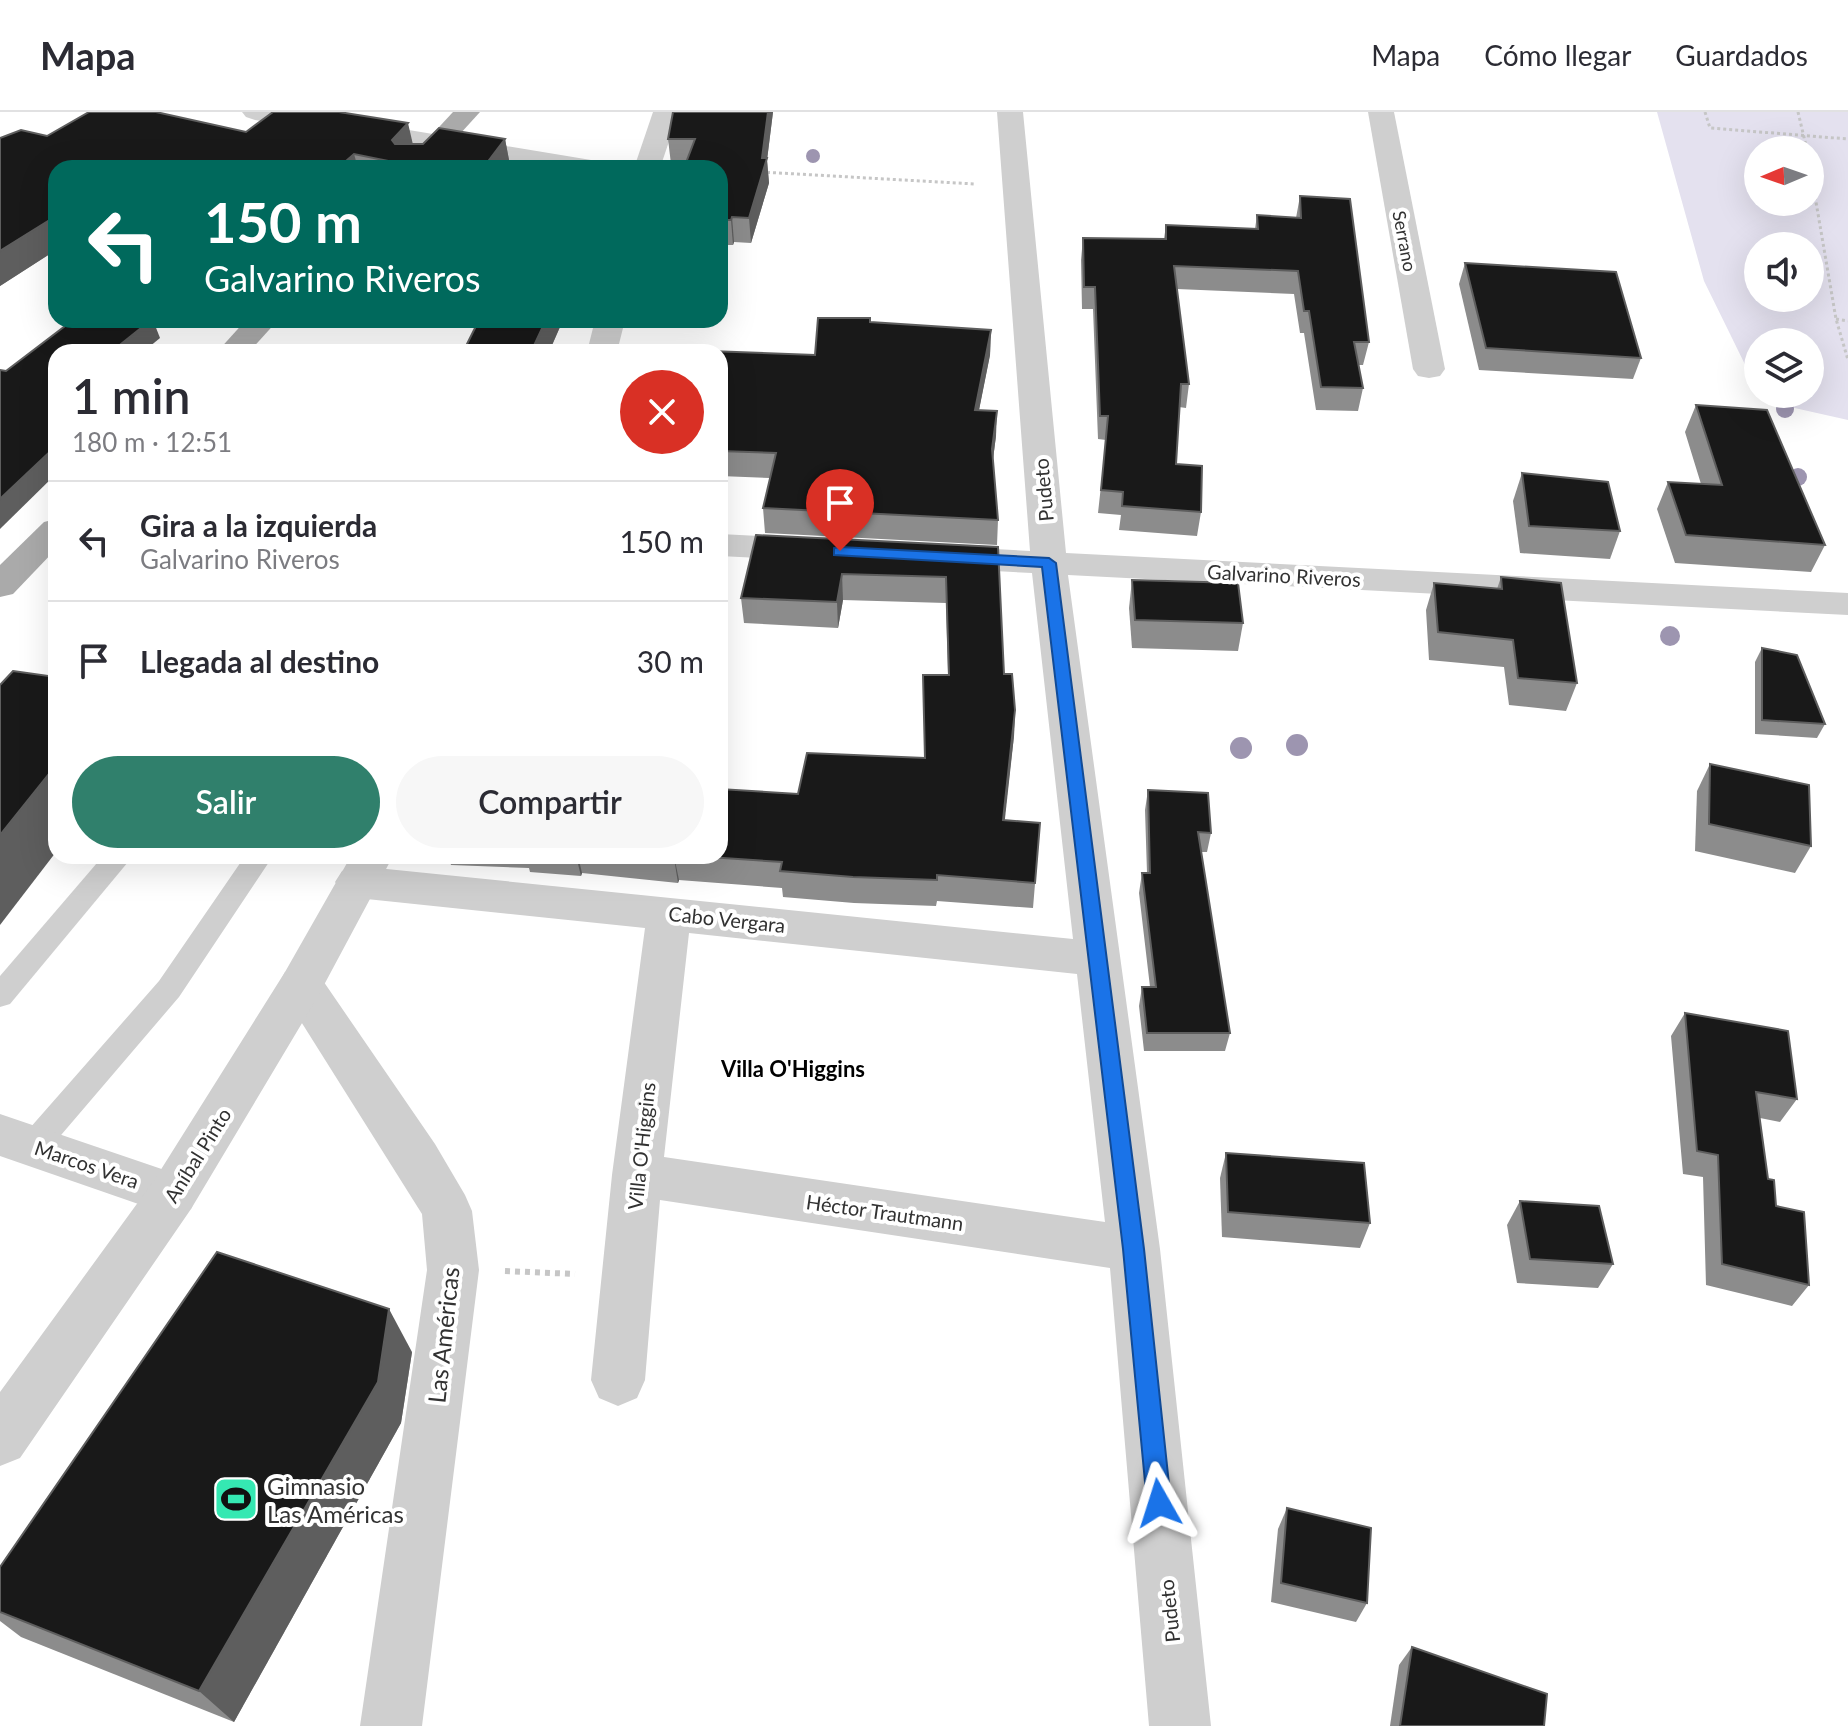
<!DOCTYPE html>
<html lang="es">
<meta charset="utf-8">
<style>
body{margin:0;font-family:Lato,sans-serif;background:#f7f7f7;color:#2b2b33;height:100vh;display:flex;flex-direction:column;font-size:30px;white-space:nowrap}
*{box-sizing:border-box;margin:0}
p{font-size:26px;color:#7c7c81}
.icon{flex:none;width:44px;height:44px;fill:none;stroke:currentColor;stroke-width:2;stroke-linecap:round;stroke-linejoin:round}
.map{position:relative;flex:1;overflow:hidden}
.panel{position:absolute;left:48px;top:232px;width:680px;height:520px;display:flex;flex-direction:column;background:#fff;border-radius:24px;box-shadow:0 8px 32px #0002}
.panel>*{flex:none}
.hud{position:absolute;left:48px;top:48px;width:680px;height:168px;border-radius:24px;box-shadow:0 8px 32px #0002;background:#00695c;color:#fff;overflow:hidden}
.needle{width:52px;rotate:268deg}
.controls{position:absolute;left:1744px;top:24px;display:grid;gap:16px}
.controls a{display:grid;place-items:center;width:80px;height:80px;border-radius:50%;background:#fff;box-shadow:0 8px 32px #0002;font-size:40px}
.pin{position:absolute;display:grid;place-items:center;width:68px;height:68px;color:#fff;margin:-82px -34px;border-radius:50% 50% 50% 0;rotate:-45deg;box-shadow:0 0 8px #0007}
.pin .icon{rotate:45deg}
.me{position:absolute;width:88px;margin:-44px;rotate:354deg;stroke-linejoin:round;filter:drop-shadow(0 0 6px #0008)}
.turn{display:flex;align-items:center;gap:28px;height:168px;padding:0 24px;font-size:36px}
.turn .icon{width:104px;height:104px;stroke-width:2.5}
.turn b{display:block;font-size:56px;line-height:68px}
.round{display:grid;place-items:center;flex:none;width:84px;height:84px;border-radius:42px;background:#f7f7f7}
.summary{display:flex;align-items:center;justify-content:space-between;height:136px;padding:0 24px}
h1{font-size:48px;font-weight:600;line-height:60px}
.action{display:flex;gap:16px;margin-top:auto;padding:16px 24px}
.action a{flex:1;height:92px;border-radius:48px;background:#30806c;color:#fff;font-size:32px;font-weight:600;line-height:92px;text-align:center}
.action a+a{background:#f7f7f7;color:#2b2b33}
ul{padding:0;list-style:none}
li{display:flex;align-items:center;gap:24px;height:120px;padding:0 24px;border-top:2px solid #e1e1e2}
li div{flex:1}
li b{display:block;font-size:30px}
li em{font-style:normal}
header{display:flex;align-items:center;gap:48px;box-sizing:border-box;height:112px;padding:0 40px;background:#fff;border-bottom:2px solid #e1e1e2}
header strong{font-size:38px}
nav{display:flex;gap:44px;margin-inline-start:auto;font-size:28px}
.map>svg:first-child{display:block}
.green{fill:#e4e1ef;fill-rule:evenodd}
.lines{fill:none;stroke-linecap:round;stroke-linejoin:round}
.path-far1{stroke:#c6c6c6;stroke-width:3;stroke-dasharray:3 3;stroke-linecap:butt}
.path{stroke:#c6c6c6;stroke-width:6;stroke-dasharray:5 5;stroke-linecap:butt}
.service{fill:#cfcfcf;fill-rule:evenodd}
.minor{fill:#cfcfcf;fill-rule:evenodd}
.tertiary{fill:#cfcfcf;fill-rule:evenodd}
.primary{fill:#aaa;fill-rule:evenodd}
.tree{fill:#9d95b0}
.wall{fill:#8c8c8c}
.shaded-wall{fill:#5e5e5e}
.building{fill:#191919;stroke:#5e5e5e;stroke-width:2}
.route{fill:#1a73e8;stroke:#114b97;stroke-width:2}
.labels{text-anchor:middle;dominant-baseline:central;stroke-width:8;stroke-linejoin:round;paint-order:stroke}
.far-street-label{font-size:18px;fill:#323232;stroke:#fff}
.street-label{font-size:20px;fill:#323232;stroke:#fff}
.neighbourhood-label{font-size:22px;font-weight:bold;fill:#000;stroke:#fff}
.near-street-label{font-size:24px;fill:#323232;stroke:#fff}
.near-poi-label{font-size:24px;fill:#323232;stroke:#fff;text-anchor:start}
</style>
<header>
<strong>Mapa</strong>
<nav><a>Mapa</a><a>Cómo llegar</a><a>Guardados</a></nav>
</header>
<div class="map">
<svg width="1848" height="1614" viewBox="0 0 1848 1614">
<rect width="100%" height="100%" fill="#fff"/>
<path class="green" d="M1657 0H1848V308L1763 289 1759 282H1810V230H1758V279L1704 169ZM1758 38H1810V90H1758ZM1758 134H1810V186H1758Z"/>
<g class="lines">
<g class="path-far1">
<path d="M1705 0 1710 16 1848 27"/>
<path d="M1798 0 1807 38"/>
<path d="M1810 55 1836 207 1848 248"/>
<path d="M761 60 975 72"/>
<path d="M1836 207 1848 209"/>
</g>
<path class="path" d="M505 1159 575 1162"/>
<g class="service">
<path d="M103 744H133L10 892 0 895V864Z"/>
<path d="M245 744H273L179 885 44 1043 33 1047 22 1043 17 1034 22 1025 159 869Z"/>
</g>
<g class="minor">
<path d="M242 0H300L591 48 600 50 604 56H544L255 8 246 5Z"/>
<path d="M997 0H1023L1066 441 1848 481V503L1068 463 1160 1137 1211 1614H1149L1110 1156 660 1088 645 1268 637 1286 618 1294 599 1286 591 1268 612 1063 645 816 357 786 342 781 335 770 342 759 357 754 1073 827 1032 461 938 456 925 453 920 445 925 437 938 434 1030 439ZM689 821 1077 862 1105 1110 664 1045Z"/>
<path d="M1368 0H1394L1445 257 1440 264 1429 266 1418 264 1413 257Z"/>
<path d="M720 422 813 427 825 430 831 438 825 446 813 449 720 444Z"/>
<path d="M301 855 317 860 435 1032 465 1083 472 1099 479 1158 422 1614H360L427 1158 422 1102 278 873 285 860Z"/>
<path d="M0 1002 191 1067 198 1082 191 1097 173 1104 0 1044Z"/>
</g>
<g class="tertiary">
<path d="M653 0H679L660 56H634Z"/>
<path d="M595 208H625L617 240H587Z"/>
<path d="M351 744H393L317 886 191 1097 20 1346 0 1354V1280L155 1067 285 860Z"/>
</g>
<g class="primary">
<path d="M453 0H480L429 56H401Z"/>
<path d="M246 208H278L249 240H217Z"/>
<path d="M56 407V437L13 482 0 485V453L44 410Z"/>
</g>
</g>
<g class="tree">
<circle cx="813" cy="44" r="7"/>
<circle cx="1785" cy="297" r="9"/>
<circle cx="1798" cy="365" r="9"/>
<circle cx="1670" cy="524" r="10"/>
<circle cx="1297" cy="633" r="11"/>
<circle cx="1241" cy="636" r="11"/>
</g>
<g class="wall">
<path d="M673 0H773L767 48 769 71 751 131 734 130 733 133H720V56L685 51 671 52 668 27Z"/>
<path d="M246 20 413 32 505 27 510 53 508 56H56V138L0 174V26Z"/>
<path d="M1300 84 1369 230 1363 253H1358L1363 276 1358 299 1316 298 1304 221H1300L1294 182 1177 177 1189 272 1186 296 1179 295 1176 352 1201 400 1197 424 1119 418 1121 403 1098 401 1106 328 1098 327 1093 197H1082L1081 148 1083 126 1164 127 1166 113 1255 117 1257 103 1296 106Z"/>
<path d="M1465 151 1641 246 1633 267 1479 258 1459 172Z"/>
<path d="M452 208H563L549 240H463L477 212H453Z"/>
<path d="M870 210 991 218 990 243 979 298 996 324 993 347 998 408 997 433 765 421 763 396 770 366 720 364V240L815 243Z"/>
<path d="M1696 293 1825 433 1811 460 1675 451 1657 397 1668 370 1701 372 1685 320Z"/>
<path d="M1522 361 1620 419 1610 447 1520 441 1513 389Z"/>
<path d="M756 423 998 435 1004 562 1015 598 1014 624 1004 709 1040 711 1033 796 937 789 936 794 854 791 783 785 782 776 679 768 678 771 582 761 581 764 530 760 529 756 451 753 448 744H720L798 682 925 646 923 563H948L946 491 843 488 838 516 744 511 741 486Z"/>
<path d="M1501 465 1577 571 1566 599 1509 593 1504 555 1429 548 1426 498 1434 471 1497 477Z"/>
<path d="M1132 468 1243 511 1238 539 1132 536 1129 496Z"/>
<path d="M1762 536 1825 612 1817 626 1755 622V550Z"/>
<path d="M1710 652 1811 734 1795 761 1695 739 1697 679Z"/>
<path d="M1148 678 1211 721 1207 740H1201L1230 921 1225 939H1144L1139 894 1142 875H1150L1139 781 1142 761H1147L1145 698Z"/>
<path d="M1685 901 1797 987 1780 1010 1760 1006 1768 1067 1776 1094 1809 1173 1792 1194 1706 1173 1703 1065 1683 1062 1671 924Z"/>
<path d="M1226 1041 1370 1111 1360 1136 1222 1125 1220 1066Z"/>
<path d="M1520 1089 1613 1152 1598 1176 1517 1171 1507 1113Z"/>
<path d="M412 1240 401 1311 234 1610 21 1525 0 1509V1455Z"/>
<path d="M1287 1396 1367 1491 1356 1510 1271 1490 1278 1417Z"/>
<path d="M1412 1535 1544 1614H1390L1399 1553Z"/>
</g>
<g class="shaded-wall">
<path d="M768 0H773L767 48 769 71 751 131 749 106Z"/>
<path d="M408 11 414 37 401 52 392 28Z"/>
<path d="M505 27 510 53 508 56H483Z"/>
<path d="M354 42 358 56H338Z"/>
<path d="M56 104V138L0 174V139Z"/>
<path d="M732 105 734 130 733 133 731 108Z"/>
<path d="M151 208H153L160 226 143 240H111Z"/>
<path d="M546 208H563L549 240H531Z"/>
<path d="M991 218 990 243 974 323 975 298Z"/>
<path d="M997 299 996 324 991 362 992 337Z"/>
<path d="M56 334V362L0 417V387Z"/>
<path d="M842 462 843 488 838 516 837 490Z"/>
<path d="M1015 598 1014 624 1002 734 1003 708Z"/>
<path d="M56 653V740L0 813V723Z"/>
<path d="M576 744H578L582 761 581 764Z"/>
<path d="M674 744 679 768 678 771 674 746Z"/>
<path d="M389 1197 412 1240 401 1311 234 1610 199 1579Z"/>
</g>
<g class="building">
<path d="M89 0H156L246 20 273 0H339L408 11 392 28 395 32H423L439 16 505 27 483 56H423L354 42 338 56H56V104L0 139V26L21 18 47 24Z"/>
<path d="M673 0H768L762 46H767L749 106 732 105 731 108H720V56H684L695 27H668Z"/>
<path d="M1300 84 1350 87 1369 230H1354L1363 276 1321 275 1309 199H1304L1298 159 1174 154 1189 272H1181L1176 352 1202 354 1201 400 1122 394 1123 380 1101 378 1108 304H1100L1095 175H1084L1083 126 1166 127V113L1258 117 1257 103 1301 106Z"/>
<path d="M1465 151 1616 160 1641 246 1486 236Z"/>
<path d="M818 206H870V210L991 218 975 298 997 299 992 337 998 408 763 396 776 341 720 339V240H653L654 237 815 243Z"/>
<path d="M73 208H151L111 240H56V334L0 387V258L6 259Z"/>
<path d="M479 208H546L531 240H463Z"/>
<path d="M1696 293 1767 298 1825 433 1686 423 1668 370 1722 373Z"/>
<path d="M1522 361 1608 370 1620 419 1529 414Z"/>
<path d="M756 423 998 435 1004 562H1012L1015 598 1003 708 1040 711 1035 771 937 763V768L853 765 780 759 782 750 694 744H720V677L798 682 807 641 925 646 923 563H949L946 465 842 462 837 490 741 486Z"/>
<path d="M1501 465 1561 471 1577 571 1518 566 1513 528 1438 520 1434 471 1502 477Z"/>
<path d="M1132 468 1238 471 1243 511 1135 508Z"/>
<path d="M1762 536 1797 543 1825 612 1762 608Z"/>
<path d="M13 559 56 565V653L0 723V573Z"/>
<path d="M1710 652 1809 673 1811 734 1709 712Z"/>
<path d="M1148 678 1208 681 1211 721 1198 720 1230 921H1147L1142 875H1156L1142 761H1150Z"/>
<path d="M1685 901 1788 919 1797 987 1756 980 1768 1067 1774 1068 1776 1094 1804 1100 1809 1173 1722 1152 1718 1043 1697 1039Z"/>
<path d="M1226 1041 1364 1051 1370 1111 1228 1100Z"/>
<path d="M1520 1089 1599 1094 1613 1152 1530 1147Z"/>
<path d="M217 1140 389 1197 378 1270 199 1579 0 1500V1455Z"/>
<path d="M1287 1396 1371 1416 1367 1491 1281 1471Z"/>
<path d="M1412 1535 1547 1582 1544 1614H1400Z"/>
</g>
<path class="route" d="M840 435 1049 446 1056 451 1144 1137 1171 1391 1167 1400 1159 1403 1150 1400 1147 1391 1123 1137 1042 455 834 443V436Z"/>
<defs>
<g id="stadium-square" transform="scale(2.3)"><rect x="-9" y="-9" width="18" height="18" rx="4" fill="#35e8b2" stroke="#fff"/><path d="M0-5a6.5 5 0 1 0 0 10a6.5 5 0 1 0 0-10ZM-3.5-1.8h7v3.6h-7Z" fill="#111"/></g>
</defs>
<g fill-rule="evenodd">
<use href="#stadium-square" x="236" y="1387"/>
</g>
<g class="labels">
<g class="far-street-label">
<text transform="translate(1405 129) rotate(79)">Serrano</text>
</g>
<g class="street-label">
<text transform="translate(1043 378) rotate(-95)">Pudeto</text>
<text transform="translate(1284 463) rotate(3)">Galvarino Riveros</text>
<text transform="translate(727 807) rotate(6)">Cabo Vergara</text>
<text transform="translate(641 1034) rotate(-84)">Villa O'Higgins</text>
<text transform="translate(197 1043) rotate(-58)">Aníbal Pinto</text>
<text transform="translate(87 1052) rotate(19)">Marcos Vera</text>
<text transform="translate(885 1100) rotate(8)">Héctor Trautmann</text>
<text transform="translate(1169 1499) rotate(-96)">Pudeto</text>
</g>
<g class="neighbourhood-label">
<text x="793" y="956">Villa O'Higgins</text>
</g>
<g class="near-street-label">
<text transform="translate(443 1223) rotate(-84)">Las Américas</text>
</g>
<g class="near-poi-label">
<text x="267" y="1373">Gimnasio<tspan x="267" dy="28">Las Américas</tspan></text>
</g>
</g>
</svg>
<div class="controls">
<a><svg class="needle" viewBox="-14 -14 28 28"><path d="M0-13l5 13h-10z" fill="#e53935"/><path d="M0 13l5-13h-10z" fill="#7c7c81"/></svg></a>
<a><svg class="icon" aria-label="sound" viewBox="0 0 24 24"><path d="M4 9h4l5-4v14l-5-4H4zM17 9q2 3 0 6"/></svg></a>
<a><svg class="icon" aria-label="layers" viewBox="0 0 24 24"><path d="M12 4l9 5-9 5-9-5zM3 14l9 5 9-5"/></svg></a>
</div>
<div class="pin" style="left:840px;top:439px;background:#d93025"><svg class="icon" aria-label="arrive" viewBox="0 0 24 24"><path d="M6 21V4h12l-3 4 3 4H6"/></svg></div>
<svg class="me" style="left:1159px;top:1391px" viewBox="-20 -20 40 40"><path d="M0-17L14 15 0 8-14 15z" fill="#1a73e8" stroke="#fff" stroke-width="4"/></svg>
<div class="hud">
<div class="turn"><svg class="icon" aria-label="left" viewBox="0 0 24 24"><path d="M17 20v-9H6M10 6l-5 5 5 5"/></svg><div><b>150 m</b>Galvarino Riveros</div></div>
</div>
<section class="panel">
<div class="summary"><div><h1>1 min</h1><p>180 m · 12:51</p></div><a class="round" style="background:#d93025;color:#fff"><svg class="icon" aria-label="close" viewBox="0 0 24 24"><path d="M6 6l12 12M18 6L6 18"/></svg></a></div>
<ul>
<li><svg class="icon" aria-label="left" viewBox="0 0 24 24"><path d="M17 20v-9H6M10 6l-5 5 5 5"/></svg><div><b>Gira a la izquierda</b><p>Galvarino Riveros</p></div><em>150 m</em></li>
<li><svg class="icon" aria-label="arrive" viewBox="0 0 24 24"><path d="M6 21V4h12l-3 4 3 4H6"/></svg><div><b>Llegada al destino</b></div><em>30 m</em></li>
</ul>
<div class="action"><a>Salir</a><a>Compartir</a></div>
</section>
</div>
